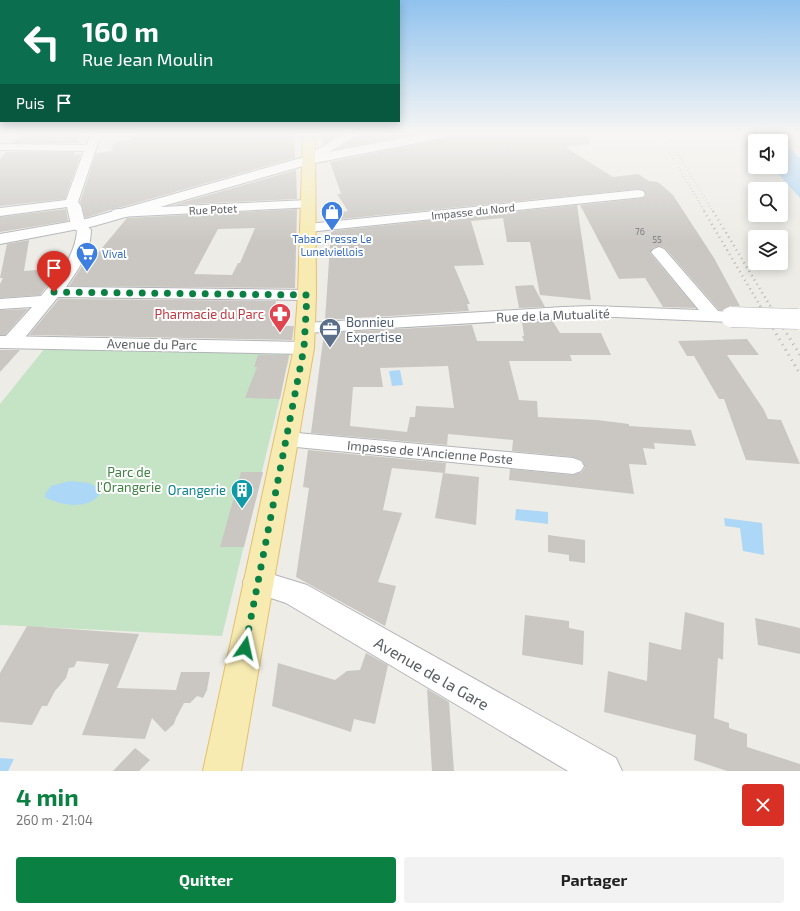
<!DOCTYPE html>
<html lang="fr">
<meta charset="utf-8">
<style>
body{margin:0;font-family:"Exo 2",sans-serif;background:#f2f2f2;color:#222;height:100vh;display:flex;flex-direction:column;font-size:15px;white-space:nowrap}
*{box-sizing:border-box;margin:0}
p{font-size:13px;color:#767676}
.icon{flex:none;width:22px;height:22px;fill:none;stroke:currentColor;stroke-width:2;stroke-linecap:round;stroke-linejoin:round}
.map{position:relative;height:771px;overflow:hidden}
.side{display:flex;flex-direction:column;background:#fff;flex:1}
.side>*{flex:none}
.banner{position:absolute;left:0px;top:0px;width:400px;height:122px;box-shadow:0 2px 10px #0003;background:#0b6e4f;color:#fff;overflow:hidden}
.tools{position:absolute;left:748px;top:134px;display:grid;gap:8px}
.tools a{display:grid;place-items:center;width:40px;height:40px;border-radius:4px;background:#fff;box-shadow:0 2px 10px #0003;font-size:20px}
.pin{position:absolute;display:grid;place-items:center;width:34px;height:34px;color:#fff;margin:-41px -17px;border-radius:50% 50% 50% 0;rotate:-45deg;box-shadow:0 0 4px #0007}
.pin .icon{rotate:45deg}
.me{position:absolute;width:44px;margin:-22px;rotate:11deg;stroke-linejoin:round;filter:drop-shadow(0 0 3px #0008)}
.turn{display:flex;align-items:center;gap:14px;height:84px;padding:0 16px;font-size:18px}
.turn .icon{width:52px;height:52px;stroke-width:2.5}
.turn b{display:block;font-size:28px;line-height:34px}
.then{display:flex;align-items:center;height:38px;padding:0 16px;background:#0003;gap:8px;font-size:15px}
.round{display:grid;place-items:center;flex:none;width:42px;height:42px;border-radius:4px;background:#f2f2f2}
.overview{display:flex;align-items:center;justify-content:space-between;height:68px;padding:0 16px}
h1{font-size:24px;font-weight:700;line-height:30px;color:#0b8043}
.action{display:flex;gap:8px;margin-top:auto;padding:8px 16px}
.action a{flex:1;height:46px;border-radius:4px;background:#0b8043;color:#fff;font-size:16px;font-weight:700;line-height:46px;text-align:center}
.action a+a{background:#f2f2f2;color:#222}
.map>svg:first-child{display:block}
.green{fill:#c5e3c5}
.water{fill:#add7f7}
.building{fill:#cac7c2;fill-rule:evenodd}
.lines{fill:none;stroke-linecap:round;stroke-linejoin:round}
.street-casing{stroke:#b3b5b9;stroke-width:2}
.secondary-casing{stroke:#b2b4b9;stroke-width:2}
.primary-casing{stroke:#e4c069;stroke-width:2}
.street{fill:#fff;fill-rule:evenodd}
.secondary{fill:#fff;fill-rule:evenodd}
.primary{fill:#f7ebb2;fill-rule:evenodd}
.rail-far2{stroke:#b3b4b4;stroke-width:2;stroke-dasharray:0.5 3;stroke-linecap:butt}
.rail-far1{stroke:#b3b4b4;stroke-width:2.5;stroke-dasharray:1 4;stroke-linecap:butt}
.rail{stroke:#b3b4b4;stroke-width:3;stroke-dasharray:1 5;stroke-linecap:butt}
.street-bridge-casing{stroke:#b3b5b9;stroke-width:21;stroke-linecap:butt}
.street-bridge{stroke:#fff;stroke-width:20}
.route{stroke:#0b8043;stroke-width:7;stroke-dasharray:0 12.6}
.labels{text-anchor:middle;dominant-baseline:central;stroke-width:4;stroke-linejoin:round;paint-order:stroke}
.far-number-label{font-size:9px;fill:#787a7c}
.far-street-label{font-size:11px;fill:#5d6064;stroke:#fff}
.far-shop-label{font-size:11px;fill:#366cbe;stroke:#fff}
.health-label{font-size:13px;fill:#be3a42;stroke:#fff;text-anchor:end}
.street-label{font-size:13px;fill:#5d6064;stroke:#fff}
.service-label{font-size:13px;fill:#4e5e75;stroke:#fff;text-anchor:start}
.park-label{font-size:13px;fill:#3e8241;stroke:#fff}
.culture-label{font-size:13px;fill:#0d838f;stroke:#fff;text-anchor:end}
.near-street-label{font-size:16px;fill:#5d6064;stroke:#fff}
</style>
<div class="map">
<svg width="800" height="771" viewBox="0 0 800 771">
<rect width="100%" height="100%" fill="#eeece6"/>
<path class="green" d="M45 348 290 353 287 367H284L281 393 222 636 0 625V404Z"/>
<g class="water">
<path d="M743 134H776L800 158V198L772 167H781V141H755V148Z"/>
<path d="M400 370 403 385 392 386 389 371Z"/>
<path d="M70 481 89 483 100 489V494C88 510 61 506 45 497V494L51 486Z"/>
<path d="M516 509 548 512V524L515 520Z"/>
<path d="M724 518 762 523 764 555 743 551 740 528 725 526Z"/>
<path d="M0 758 14 759 8 771H0Z"/>
</g>
<g class="building">
<path d="M20 134H80L77 141H80L79 143H14Z"/>
<path d="M294 134 295 158 122 207 113 209 85 218 82 206 80 202 96 153 112 151 114 143H117L118 141 131 140 132 135Z"/>
<path d="M320 134H342L324 144Z"/>
<path d="M359 134H413L337 149Z"/>
<path d="M449 134H589L590 144 565 147 613 177 638 174 649 181 658 182 673 195 714 258 740 306H731L723 310H719L665 248 660 246 653 248 650 253 696 308 663 307 645 278 619 279 580 205 643 198 646 195 643 190 638 189 332 220V213L348 211 337 194H341L330 162 442 139 447 138Z"/>
<path d="M6 152H75L74 155 81 154 65 199 0 206V159Z"/>
<path d="M296 170 297 199 173 205Z"/>
<path d="M577 205 591 300 540 295 530 242H507L503 218 471 221 484 265 454 266 470 304H467L469 311 325 320 331 231Z"/>
<path d="M66 209 68 221 0 232V217Z"/>
<path d="M297 209 295 288 69 286 82 266 88 265 127 218ZM255 228 240 263H238L232 275 194 274 218 229Z"/>
<path d="M29 240 24 271 61 268 40 295 0 298V284L3 278H0L7 244Z"/>
<path d="M533 285 545 307 519 308 515 286Z"/>
<path d="M59 299 276 301 272 326H294L292 340 29 335Z"/>
<path d="M28 309 5 335H0V310Z"/>
<path d="M552 320 560 333H601L611 355H570L572 361H509L519 400 537 401 538 417 597 420 629 424V426L691 430 696 446 654 443 655 449 643 448 647 465 629 464 634 494 509 480 510 469 573 475 582 472 585 467 582 460 573 457 512 451 513 440 448 434 447 445 311 433 324 333 472 325 477 341H524L522 336H524L522 322ZM448 366 454 408 416 406 415 417H410L407 432 350 426 353 387H383L380 368Z"/>
<path d="M747 339 759 355H727L764 410 768 419 781 420 800 464 746 460 724 399H719L694 356H687L678 341Z"/>
<path d="M0 350H20L0 372Z"/>
<path d="M258 355H289L280 399 245 398 257 367H254Z"/>
<path d="M308 450 446 463 445 473 392 468 383 510 402 513 378 582 396 586 385 626 296 577 309 488 303 487Z"/>
<path d="M241 472H263L244 547H220Z"/>
<path d="M443 473 479 477 476 525 435 518Z"/>
<path d="M548 535 585 540V563L569 561V555L548 552Z"/>
<path d="M685 612 724 623 723 660 718 658 714 718 729 723V728L747 734V747L800 764V771H727L694 760 696 735 604 712 608 671 647 681 649 642 681 650Z"/>
<path d="M525 615 569 621V628L584 631 583 665 522 655Z"/>
<path d="M755 618 800 628V654L758 645Z"/>
<path d="M27 626 139 634 117 688 176 690 181 672H210L207 690 203 698 197 696 190 703H184L176 718 174 724 165 732 152 718 145 739 82 735 109 664 77 661 74 667 69 668 66 678 55 691 47 706H42L32 725 0 722V673Z"/>
<path d="M366 653 388 665 375 724 354 719 351 732 272 706 278 663 335 680 347 671 360 670Z"/>
<path d="M427 689 449 702 454 771H432Z"/>
<path d="M135 748 150 760 139 771H113Z"/>
</g>
<g class="lines">
<g class="street-casing">
<g id="street">
<path d="M90 134H101L78 202 81 206 85 223 91 230C91 252 78 270 66 287L307 290 313 291 315 295 313 299 307 300 58 297 18 346 11 348 4 346 2 342 4 338 32 307 0 309V299L41 296C57 277 75 257 77 231L71 225 67 207 0 216V208L66 200 84 151 0 150V144L87 145Z"/>
<path d="M345 134H358L312 163H304L302 160 304 157Z"/>
<path d="M638 190 643 191 645 194 643 197 308 232 303 231 301 228 303 225 308 224Z"/>
<path d="M308 200 313 201 315 204 313 207 118 217 113 216 111 213 113 210 118 209Z"/>
<path d="M659 247 664 249 718 311 737 313 740 317 737 321 731 322 592 316 306 333 300 332 297 328 300 324 306 323 563 307 592 306 699 310 651 252 654 249Z"/>
<path d="M286 432 573 458 581 461 584 466 581 471 573 474 286 446 278 444 275 439 278 434Z"/>
</g>
</g>
<g class="secondary-casing">
<g id="secondary">
<path d="M422 134H448L446 137 442 138 310 164 94 226 0 244V234L86 219 308 156Z"/>
<path d="M0 336 304 342 311 344 314 348 311 352 304 354 0 348Z"/>
<path d="M258 570 307 585 616 758 622 771H568L286 603 247 590 243 582 247 574Z"/>
</g>
</g>
<g class="primary-casing">
<path id="primary" d="M303 134H315L316 295 314 348 241 771H203L294 348 298 295Z"/>
</g>
<use href="#street" class="street"/>
<use href="#secondary" class="secondary"/>
<use href="#primary" class="primary"/>
<g class="rail-far2">
<path d="M659 134 705 212"/>
<path d="M673 146 713 212"/>
</g>
<g class="rail-far1">
<path d="M704 211 762 309"/>
<path d="M713 211 772 309"/>
</g>
<g class="rail">
<path d="M761 308 800 374"/>
<path d="M771 308 800 355"/>
</g>
<g class="street-bridge-casing">
<path id="street-bridge" d="M731 317 798 319"/>
</g>
<use href="#street-bridge" class="street-bridge"/>
</g>
<linearGradient id="sky" x2="0" y2="1"><stop stop-color="#90c2ee"/><stop offset="0.55" stop-color="#f7f6f4"/><stop offset="1" stop-color="#f7f6f4" stop-opacity="0"/></linearGradient>
<rect width="800" height="242" fill="url(#sky)"/>
<g class="lines">
<path class="route" d="M54 292 307 295 304 348 245 648"/>
</g>
<defs>
<g id="shop-pin" transform="scale(1.15)"><path d="M0 17L-7.5 6A9.5 9.5 0 1 1 7.5 6Z" fill="#3f7fe0" stroke="#fff"/><path d="M-5-2.5h2.3a2.7 3.5 0 0 1 5.4 0H5L5.5 6h-11ZM-1.5-2.5h3a1.5 2.3 0 0 0-3 0Z" fill="#fff"/></g>
<g id="supermarket-pin" transform="scale(1.15)"><path d="M0 17L-7.5 6A9.5 9.5 0 1 1 7.5 6Z" fill="#3f7fe0" stroke="#fff"/><path d="M-6-5.5h2.5l.6 2H6L4.5 2H-2.5L-4.4-4H-6ZM-1.5 3.2a1.3 1.3 0 1 0 .1 0ZM3 3.2a1.3 1.3 0 1 0 .1 0Z" fill="#fff"/></g>
<g id="pharmacy-pin" transform="scale(1.15)"><path d="M0 17L-7.5 6A9.5 9.5 0 1 1 7.5 6Z" fill="#e0444e" stroke="#fff"/><path d="M-2-6h4v4h4v4h-4v4h-4v-4h-4v-4h4Z" fill="#fff"/></g>
<g id="office-pin" transform="scale(1.15)"><path d="M0 17L-7.5 6A9.5 9.5 0 1 1 7.5 6Z" fill="#5c6f8a" stroke="#fff"/><path d="M-6-3h4V-5.5h4V-3h4V5H-6ZM-1-4.5V-3h2v-1.5ZM-6 0V1H6V0Z" fill="#fff"/></g>
<g id="building-pin" transform="scale(1.15)"><path d="M0 17L-7.5 6A9.5 9.5 0 1 1 7.5 6Z" fill="#0f9aa8" stroke="#fff"/><path d="M-4-6H4V6H1V3H-1V6H-4ZM-2.5-4.3h1.7v1.8h-1.7ZM.8-4.3h1.7v1.8H.8ZM-2.5-1h1.7V.8h-1.7ZM.8-1h1.7V.8H.8Z" fill="#fff"/></g>
</defs>
<g fill-rule="evenodd">
<use href="#shop-pin" x="332" y="212"/>
<use href="#supermarket-pin" x="87" y="253"/>
<use href="#pharmacy-pin" x="280" y="314"/>
<use href="#office-pin" x="330" y="329"/>
<use href="#building-pin" x="242" y="490"/>
</g>
<g class="labels">
<g class="far-number-label">
<text x="640" y="231">76</text>
<text x="657" y="239">55</text>
</g>
<g class="far-street-label">
<text transform="translate(213 209) rotate(-3)">Rue Potet</text>
<text transform="translate(473 211) rotate(-6)">Impasse du Nord</text>
</g>
<g class="far-shop-label">
<text x="332" y="238">Tabac Presse Le<tspan x="332" dy="13">Lunelviellois</tspan></text>
<text x="102" y="253" text-anchor="start">Vival</text>
</g>
<g class="health-label">
<text x="264" y="314">Pharmacie du Parc</text>
</g>
<g class="street-label">
<text transform="translate(553 315) rotate(-2)">Rue de la Mutualité</text>
<text transform="translate(152 344) rotate(1)">Avenue du Parc</text>
<text transform="translate(430 452) rotate(5)">Impasse de l'Ancienne Poste</text>
</g>
<g class="service-label">
<text x="346" y="322">Bonnieu<tspan x="346" dy="15">Expertise</tspan></text>
</g>
<g class="park-label">
<text x="129" y="472">Parc de<tspan x="129" dy="15">l'Orangerie</tspan></text>
</g>
<g class="culture-label">
<text x="226" y="490">Orangerie</text>
</g>
<g class="near-street-label">
<text transform="translate(432 673) rotate(30)">Avenue de la Gare</text>
</g>
</g>
</svg>
<div class="tools">
<a><svg class="icon" aria-label="sound" viewBox="0 0 24 24"><path d="M4 9h4l5-4v14l-5-4H4zM17 9q2 3 0 6"/></svg></a>
<a><svg class="icon" aria-label="search" viewBox="0 0 24 24"><circle cx="10" cy="10" r="6"/><path d="M15 15l6 6"/></svg></a>
<a><svg class="icon" aria-label="layers" viewBox="0 0 24 24"><path d="M12 4l9 5-9 5-9-5zM3 14l9 5 9-5"/></svg></a>
</div>
<div class="pin" style="left:54px;top:292px;background:#d93025"><svg class="icon" aria-label="arrive" viewBox="0 0 24 24"><path d="M6 21V4h12l-3 4 3 4H6"/></svg></div>
<svg class="me" style="left:245px;top:648px" viewBox="-20 -20 40 40"><path d="M0-17L14 15 0 8-14 15z" fill="#0b8043" stroke="#fff" stroke-width="4"/></svg>
<div class="banner">
<div class="turn"><svg class="icon" aria-label="left" viewBox="0 0 24 24"><path d="M17 20v-9H6M10 6l-5 5 5 5"/></svg><div><b>160 m</b>Rue Jean Moulin</div></div>
<div class="then">Puis<svg class="icon" aria-label="arrive" viewBox="0 0 24 24"><path d="M6 21V4h12l-3 4 3 4H6"/></svg></div>
</div>
</div>
<section class="side">
<div class="overview"><div><h1>4 min</h1><p>260 m · 21:04</p></div><a class="round" style="background:#d93025;color:#fff"><svg class="icon" aria-label="close" viewBox="0 0 24 24"><path d="M6 6l12 12M18 6L6 18"/></svg></a></div>
<div class="action"><a>Quitter</a><a>Partager</a></div>
</section>
